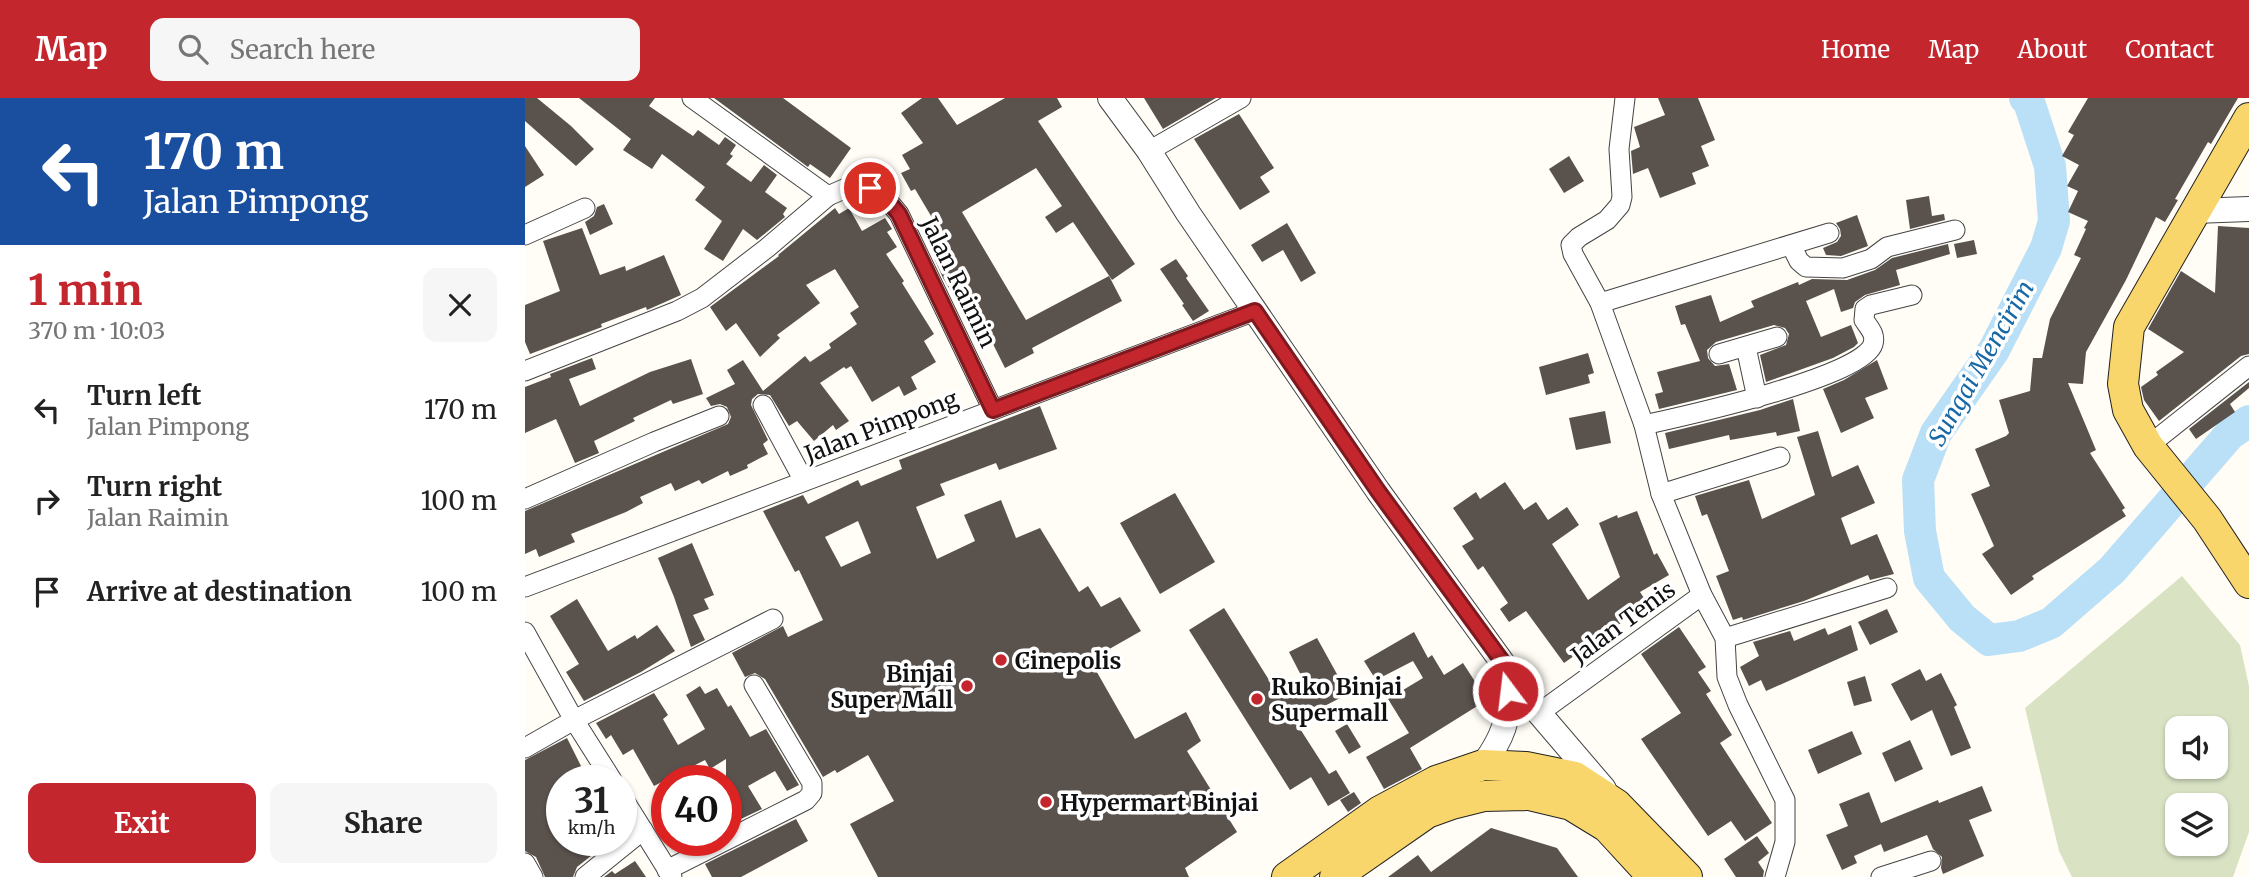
<!DOCTYPE html>
<meta charset="utf-8">
<style>
body{margin:0;font-family:Merriweather,serif;background:#f6f6f6;color:#222;height:100vh;display:flex;flex-direction:column;font-size:26px;white-space:nowrap}
*{box-sizing:border-box;margin:0}
p{font-size:23px;color:#767676}
.icon{flex:none;width:38px;height:38px;fill:none;stroke:currentColor;stroke-width:2;stroke-linecap:round;stroke-linejoin:round}
.map{position:relative;flex:1;overflow:hidden}
.drawer{display:flex;flex-direction:column;background:#fff;width:525px}
.drawer>*{flex:none}
.top-card{background:#1a4fa0;color:#fff;overflow:hidden}
.fabs{position:absolute;left:1640px;top:618px;display:grid;gap:14px}
.fabs a{display:grid;place-items:center;width:63px;height:63px;border-radius:14px;background:#fff;box-shadow:0 2px 5px #0004;font-size:35px}
.speed{position:absolute;left:21px;top:667px;display:flex;gap:14px;font-size:35px;font-weight:700;text-align:center}
.speed>*{display:grid;place-content:center;width:91px;height:91px;border-radius:50%;background:#fff;box-shadow:0 2px 5px #0004;line-height:1}
.speed small{font-size:18px;font-weight:400}
.speed .limit{border:10px solid #d22;background:#fff;color:#111}
.pin{position:absolute;display:grid;place-items:center;width:60px;height:60px;color:#fff;margin:-30px;border:4px solid #fff;border-radius:50%;box-shadow:0 2px 7px #0007}
.me{position:absolute;width:77px;margin:-38px;rotate:345deg;stroke-linejoin:round;filter:drop-shadow(0 0 5px #0008)}
.turn{display:flex;align-items:center;gap:24px;height:147px;padding:0 28px;font-size:32px}
.turn .icon{width:91px;height:91px;stroke-width:2.5}
.turn b{display:block;font-size:49px;line-height:60px}
.round{display:grid;place-items:center;flex:none;width:74px;height:74px;border-radius:14px;background:#f6f6f6}
.summary{display:flex;align-items:center;justify-content:space-between;height:119px;padding:0 28px}
h1{font-size:42px;font-weight:700;line-height:52px;color:#c4262e}
.primary-button{display:flex;gap:14px;margin-top:auto;padding:14px 28px}
.primary-button a{flex:1;height:80px;border-radius:14px;background:#c4262e;color:#fff;font-size:28px;font-weight:700;line-height:80px;text-align:center}
.primary-button a+a{background:#f6f6f6;color:#222}
ul{padding:0;list-style:none}
li{display:flex;align-items:center;gap:21px;height:91px;padding:0 28px}
li div{flex:1}
li b{display:block;font-size:26px}
li em{font-style:normal}
header{display:flex;align-items:center;gap:42px;box-sizing:border-box;height:98px;padding:0 35px;background:#c4262e;color:#fff}
header strong{font-size:33px}
nav{display:flex;gap:38px;margin-inline-start:auto;font-size:24px}
.search{width:490px;height:63px;background:#f6f6f6;display:flex;align-items:center;gap:18px;box-sizing:border-box;padding:0 24px;border-radius:14px;color:#767676;font-size:26px}
main{display:flex;flex:1;min-height:0}
.map>svg:first-child{display:block}
.cemetery{fill:#d9e3c4;fill-rule:evenodd}
.lines{fill:none;stroke-linecap:round;stroke-linejoin:round}
.river{stroke:#b9e0f7;stroke-width:32}
.building{fill:#5a524d;fill-rule:evenodd}
.minor-casing{stroke:#444;stroke-width:21}
.tertiary-casing{stroke:#444;stroke-width:26}
.primary-casing{stroke:#222;stroke-width:32}
.minor{stroke:#fff;stroke-width:19}
.tertiary{stroke:#fff;stroke-width:24}
.primary{stroke:#f9d66b;stroke-width:30}
.route-casing{stroke:#7f191e;stroke-width:18}
.route{stroke:#c4262e;stroke-width:12}
.poi-dot{fill:#c4262e;stroke:#fff;stroke-width:2.5}
.labels{text-anchor:middle;dominant-baseline:central;stroke-width:7;stroke-linejoin:round;paint-order:stroke}
.street-label{font-size:23px;fill:#111;stroke:#fff}
.poi-label{font-size:23px;font-weight:bold;fill:#111;stroke:#fff;text-anchor:start}
.water-label{font-size:24px;font-style:italic;fill:#1768a6;stroke:#fff}
</style>
<header>
<strong>Map</strong>
<div class="search"><svg class="icon" aria-label="search" viewBox="0 0 24 24"><circle cx="10" cy="10" r="6"/><path d="M15 15l6 6"/></svg>Search here</div>
<nav><a>Home</a><a>Map</a><a>About</a><a>Contact</a></nav>
</header>
<main>
<section class="drawer">
<div class="top-card">
<div class="turn"><svg class="icon" aria-label="left" viewBox="0 0 24 24"><path d="M17 20v-9H6M10 6l-5 5 5 5"/></svg><div><b>170 m</b>Jalan Pimpong</div></div>
</div>
<div class="summary"><div><h1>1 min</h1><p>370 m · 10:03</p></div><a class="round"><svg class="icon" aria-label="close" viewBox="0 0 24 24"><path d="M6 6l12 12M18 6L6 18"/></svg></a></div>
<ul>
<li><svg class="icon" aria-label="left" viewBox="0 0 24 24"><path d="M17 20v-9H6M10 6l-5 5 5 5"/></svg><div><b>Turn left</b><p>Jalan Pimpong</p></div><em>170 m</em></li>
<li><svg class="icon" aria-label="right" viewBox="0 0 24 24"><path d="M7 20v-9h11M14 6l5 5-5 5"/></svg><div><b>Turn right</b><p>Jalan Raimin</p></div><em>100 m</em></li>
<li><svg class="icon" aria-label="arrive" viewBox="0 0 24 24"><path d="M6 21V4h12l-3 4 3 4H6"/></svg><div><b>Arrive at destination</b></div><em>100 m</em></li>
</ul>
<div class="primary-button"><a>Exit</a><a>Share</a></div>
</section>
<div class="map">
<svg width="1724" height="779" viewBox="0 0 1724 779">
<rect width="100%" height="100%" fill="#fffdf5"/>
<path class="cemetery" d="M1657 478 1715 547 1724 588V734L1708 779H1547L1534 753 1500 610ZM1652 630H1690V668H1652ZM1652 707H1690V746H1652Z"/>
<g class="lines">
<path class="river" d="M1500 0 1504 4 1525 68 1529 123 1521 150 1469 252 1411 335 1393 382 1395 433 1404 480 1437 520 1464 542 1494 538 1526 525 1587 472 1705 336 1724 323"/>
</g>
<g class="building">
<path d="M0 0H12L46 28 69 51 51 68 0 23Z"/>
<path d="M54 0H130L124 8 168 38 173 32 194 47 200 39 211 47 205 56 208 58 201 66 226 84 239 67 252 77 240 94 262 110 258 116 260 119 232 142 218 131 198 163 179 151 197 123 170 102 180 89 137 56 127 71 98 52 106 41Z"/>
<path d="M189 0H258L326 50 305 80 285 66 283 69Z"/>
<path d="M397 0H413L432 27 480 0H532L537 9 513 23 610 166 587 182 548 124 531 135 520 119 537 108 511 70 437 114 501 222 584 178 597 203 507 250 509 255 480 270 463 236 454 241 418 180 409 160 425 150 390 91 386 93 376 75 385 71 377 57 398 45 376 15Z"/>
<path d="M619 0H691L638 31Z"/>
<path d="M1133 0H1173L1190 42 1176 48 1184 68 1167 75 1171 86 1135 100 1123 70 1108 76 1106 53 1115 49 1109 29 1140 17Z"/>
<path d="M1563 0H1713L1686 46 1683 44 1650 101 1653 102 1640 124 1631 119 1601 182 1561 254 1558 286 1543 285 1571 352 1565 355 1600 410 1597 412 1601 418 1507 478 1509 481 1486 497 1457 456 1469 448 1446 396 1465 388 1450 351 1481 338 1484 335 1474 302 1505 293 1508 260H1517L1525 221 1556 160 1549 157 1561 131 1559 130 1563 123 1543 114 1553 93 1542 88 1554 67 1537 58 1549 37 1543 34Z"/>
<path d="M714 16 749 70 735 79 745 94 715 112 669 41Z"/>
<path d="M0 48 19 77 0 89Z"/>
<path d="M1044 58 1059 83 1039 95 1024 71Z"/>
<path d="M1404 98 1407 118 1419 116 1420 122 1385 131 1381 102Z"/>
<path d="M79 106 88 126 65 137 60 124 69 118 72 109Z"/>
<path d="M310 110 314 116 324 110 337 133 360 120 367 131 362 134 372 149 361 156 379 183 377 185 409 236 399 243 411 264 386 279 392 291 379 298 374 288 347 304 326 268 321 271 319 269 295 285 324 323 311 332 308 327 289 343 272 323 264 328 245 297 233 296 227 301 226 307 243 342 238 346 243 356 222 367 223 370 205 378 203 373 177 386 174 382 150 393 146 385 115 399 118 405 101 414 46 436 50 444 14 459 11 451 0 456V413L203 326 206 319 202 309 195 306 186 308 181 300 210 286 202 272 218 262 238 293 280 258 285 264 306 250 304 246 332 226 325 215 334 209 310 171 281 187 295 205 252 237 255 240 235 259 211 225 201 233 185 209 254 158 253 157Z"/>
<path d="M1332 117 1343 148 1316 158 1301 157 1298 150 1312 144 1316 138 1315 131 1311 125Z"/>
<path d="M762 125 791 175 776 184 758 152 737 164 726 147Z"/>
<path d="M1693 128 1724 130V256L1716 258 1634 323 1619 302 1616 289 1633 277 1631 274 1659 254 1623 231 1656 173 1690 195Z"/>
<path d="M57 130 75 177 100 168 101 173 139 157 156 197 122 212 121 209 76 226 77 229 5 256 0 244V207L35 193 18 143Z"/>
<path d="M1449 142 1452 156 1432 160 1429 146Z"/>
<path d="M1423 146 1425 156 1371 172 1375 187 1340 197 1330 204 1328 210 1316 214 1309 191 1281 203 1296 239 1326 227 1333 245 1329 249 1308 260 1241 284 1235 257 1261 247 1264 236 1260 230 1249 227 1191 244 1182 252 1183 260 1190 268 1204 266 1212 292 1134 311 1130 296 1138 294 1132 274 1175 263 1160 226 1156 227 1150 208 1186 197 1195 224 1229 209 1226 203 1273 184 1274 187 1287 181 1322 182 1350 172 1367 160Z"/>
<path d="M651 161 663 178 661 180 684 213 668 223 657 207 659 206 635 171Z"/>
<path d="M1063 255 1069 275 1063 277 1065 285 1021 297 1014 269Z"/>
<path d="M67 260 71 271 44 281 55 308 125 274 166 261 178 296 148 306 146 302 108 320 110 323 69 343 74 355 50 365 31 321 0 335V289L26 279 25 276Z"/>
<path d="M1352 262 1363 291 1340 300 1349 320 1316 335 1298 291 1319 282Z"/>
<path d="M1724 284V290L1705 306 1710 314 1671 341 1664 331Z"/>
<path d="M1268 301 1275 333 1252 338 1251 334 1205 342 1204 337 1144 351 1140 335 1235 312Z"/>
<path d="M515 308 532 351 474 372 471 365 415 386 420 397 391 409 412 461 450 443 439 417 476 402 491 440 515 430 554 494 563 488 576 509 595 499 616 533 565 562 610 641 661 614 676 643 662 653 712 734 660 770 664 779H353L325 726 369 703 343 657 312 675 310 672 298 679 240 581 230 575 220 579 207 555 258 528 263 539 298 522 274 472 270 474 238 413 278 397 283 406 333 382 336 388 377 371 374 362ZM333 423 346 455 316 469 300 439Z"/>
<path d="M1080 313 1086 345 1051 352 1044 320Z"/>
<path d="M1293 333 1307 379 1333 367 1350 405 1316 420 1326 447 1352 436 1369 476 1345 482 1343 477 1279 503 1218 522 1217 519 1208 522 1191 478 1204 473 1182 416 1177 418 1170 398 1224 382 1237 421 1290 397 1272 339Z"/>
<path d="M980 384 999 412 1011 404 1023 422 1042 409 1054 427 1027 446 1063 502 1095 479 1074 425 1092 417 1093 420 1112 413 1129 457 1132 455 1144 477 1115 494 1123 506 1039 565 1001 513 984 524 975 511 983 505 958 468 953 472 937 448 949 441 928 410 951 394 955 401Z"/>
<path d="M650 395 690 464 635 496 595 425Z"/>
<path d="M167 445 189 497 179 501 184 511 168 517 180 542 166 549 149 499 133 460Z"/>
<path d="M52 501 83 553 110 537 112 541 132 527 150 553 116 574 59 603 41 574 54 566 25 518Z"/>
<path d="M699 510 754 598 780 585 764 554 792 540 823 596 770 623 804 676 811 672 825 695 803 708 786 679 765 692 664 532Z"/>
<path d="M1362 511 1373 534 1345 547 1333 524Z"/>
<path d="M1326 527 1333 552 1241 593 1236 582 1224 588 1215 569 1234 558 1228 544 1265 533 1269 543 1300 530 1303 537Z"/>
<path d="M1154 529 1181 569 1173 574 1186 593 1181 596 1207 637 1195 645 1247 725 1220 743 1206 723 1183 738 1116 641 1156 615 1116 556Z"/>
<path d="M889 534 903 560 907 557 919 577 938 565 962 602 885 650 897 671 859 691 841 659 884 635 863 601 898 580 888 563 851 582 839 563Z"/>
<path d="M1395 571 1401 583 1416 575 1432 607 1429 609 1446 650 1426 658 1407 612 1386 623 1366 586Z"/>
<path d="M1340 578 1347 603 1329 608 1322 584Z"/>
<path d="M175 588 180 596 192 590 203 609 206 607 225 639 241 631 274 687 262 693 250 673 223 688 237 711 201 728V661L185 671 180 662 129 688 108 651 98 657 86 637 81 641 71 625 129 595 143 617 138 621 153 647 180 631 161 597Z"/>
<path d="M822 626 836 649 824 656 810 633Z"/>
<path d="M1327 633 1337 656 1293 676 1283 652Z"/>
<path d="M42 640 63 682H37V742H86L52 769 48 779H20L11 759 0 753V662Z"/>
<path d="M1385 642 1398 671 1370 684 1357 655Z"/>
<path d="M1457 688 1467 713 1444 722 1459 758 1418 776 1416 770 1417 759 1408 751 1402 737 1359 754 1356 746 1329 758 1332 765 1317 772 1301 737 1323 728 1314 706 1344 694 1356 725 1413 702 1414 705Z"/>
<path d="M829 694 836 705 823 714 815 702Z"/>
<path d="M271 721 283 743 216 779H187L180 766Z"/>
<path d="M966 730 1032 750 1053 779H863L893 757 906 774Z"/>
<path d="M1232 738 1244 755 1233 764 1239 773 1238 779H1211L1199 761Z"/>
<path d="M110 763 121 779H79L87 773 90 776Z"/>
</g>
<g class="lines">
<g class="minor-casing">
<g id="minor">
<path d="M167 0 303 98"/>
<path d="M1100 0 1094 51 1097 99 1095 107 1082 122 1054 139 1046 147 1048 156 1075 205 1119 327 1136 396 1177 497 1200 540 1202 579 1213 607 1260 702V744L1250 779"/>
<path d="M624 53 716 0"/>
<path d="M0 137 60 110"/>
<path d="M1266 147 1274 163 1281 169 1318 170 1346 161 1362 149 1430 132"/>
<path d="M1075 205 1304 135"/>
<path d="M1221 249 1232 300"/>
<path d="M1194 256 1252 239"/>
<path d="M0 273 152 213 177 200 242 150 303 98 328 87 345 90 359 98 374 116 468 312"/>
<path d="M238 307 279 383"/>
<path d="M1119 327C1155 319 1339 279 1348 246 1351 236 1344 230 1339 222L1340 211 1346 207 1387 197"/>
<path d="M1623 348 1724 268"/>
<path d="M1136 396 1255 359"/>
<path d="M0 401 129 344 194 318"/>
<path d="M0 489 730 213"/>
<path d="M0 534 49 622 87 682"/>
<path d="M1200 540 1362 490"/>
<path d="M1014 615 1177 497"/>
<path d="M0 650 49 622 248 521"/>
<path d="M96 697 147 779"/>
<path d="M0 765 8 779"/>
<path d="M142 772 281 702 287 695V685L229 587"/>
<path d="M60 779 118 732"/>
<path d="M1356 779 1406 763"/>
</g>
</g>
<g class="tertiary-casing">
<g id="tertiary">
<path d="M585 0 624 53 663 115 853 393 1014 615 1079 691"/>
<path d="M1669 113 1724 111"/>
<path d="M958 667C983 633 987 612 979 571"/>
</g>
</g>
<g class="primary-casing">
<g id="primary">
<path d="M1724 20 1604 229 1598 286 1603 312 1623 348 1682 421 1724 485"/>
<path d="M762 779 855 713 911 683 958 667 1001 669 1050 679 1091 706 1162 779"/>
<path d="M810 779 902 715 927 706 959 698 1004 697 1046 707 1082 729 1128 779"/>
</g>
</g>
<use href="#minor" class="minor"/>
<use href="#tertiary" class="tertiary"/>
<use href="#primary" class="primary"/>
</g>
<g class="lines">
<g class="route-casing">
<path id="route" d="M345 90 359 98 374 116 468 312 730 213 853 393 977 563 983 593"/>
</g>
<use href="#route" class="route"/>
</g>
<g class="poi-dot">
<circle cx="476" cy="562" r="7"/>
<circle cx="442" cy="588" r="7"/>
<circle cx="732" cy="601" r="7"/>
<circle cx="521" cy="704" r="7"/>
</g>
<g class="labels">
<g class="street-label">
<text transform="translate(434 184) rotate(64)">Jalan Raimin</text>
<text transform="translate(356 328) rotate(-21)">Jalan Pimpong</text>
<text transform="translate(1098 524) rotate(-36)">Jalan Tenis</text>
</g>
<g class="poi-label">
<text x="490" y="562">Cinepolis</text>
<text x="428" y="575" text-anchor="end">Binjai<tspan x="428" dy="26">Super Mall</tspan></text>
<text x="746" y="588">Ruko Binjai<tspan x="746" dy="26">Supermall</tspan></text>
<text x="535" y="704">Hypermart Binjai</text>
</g>
<g class="water-label">
<text transform="translate(1456 265) rotate(-60)">Sungai Mencirim</text>
</g>
</g>
</svg>
<div class="fabs">
<a><svg class="icon" aria-label="sound" viewBox="0 0 24 24"><path d="M4 9h4l5-4v14l-5-4H4zM17 9q2 3 0 6"/></svg></a>
<a><svg class="icon" aria-label="layers" viewBox="0 0 24 24"><path d="M12 4l9 5-9 5-9-5zM3 14l9 5 9-5"/></svg></a>
</div>
<div class="speed"><div>31<small>km/h</small></div><div class="limit">40</div></div>
<div class="pin" style="left:345px;top:90px;background:#d93025"><svg class="icon" aria-label="arrive" viewBox="0 0 24 24"><path d="M6 21V4h12l-3 4 3 4H6"/></svg></div>
<svg class="me" style="left:983px;top:593px" viewBox="-20 -20 40 40"><circle r="17" fill="#c4262e" stroke="#fff" stroke-width="3"/><path d="M0-11L8 9 0 5-8 9z" fill="#fff"/></svg>
</div>
</main>
